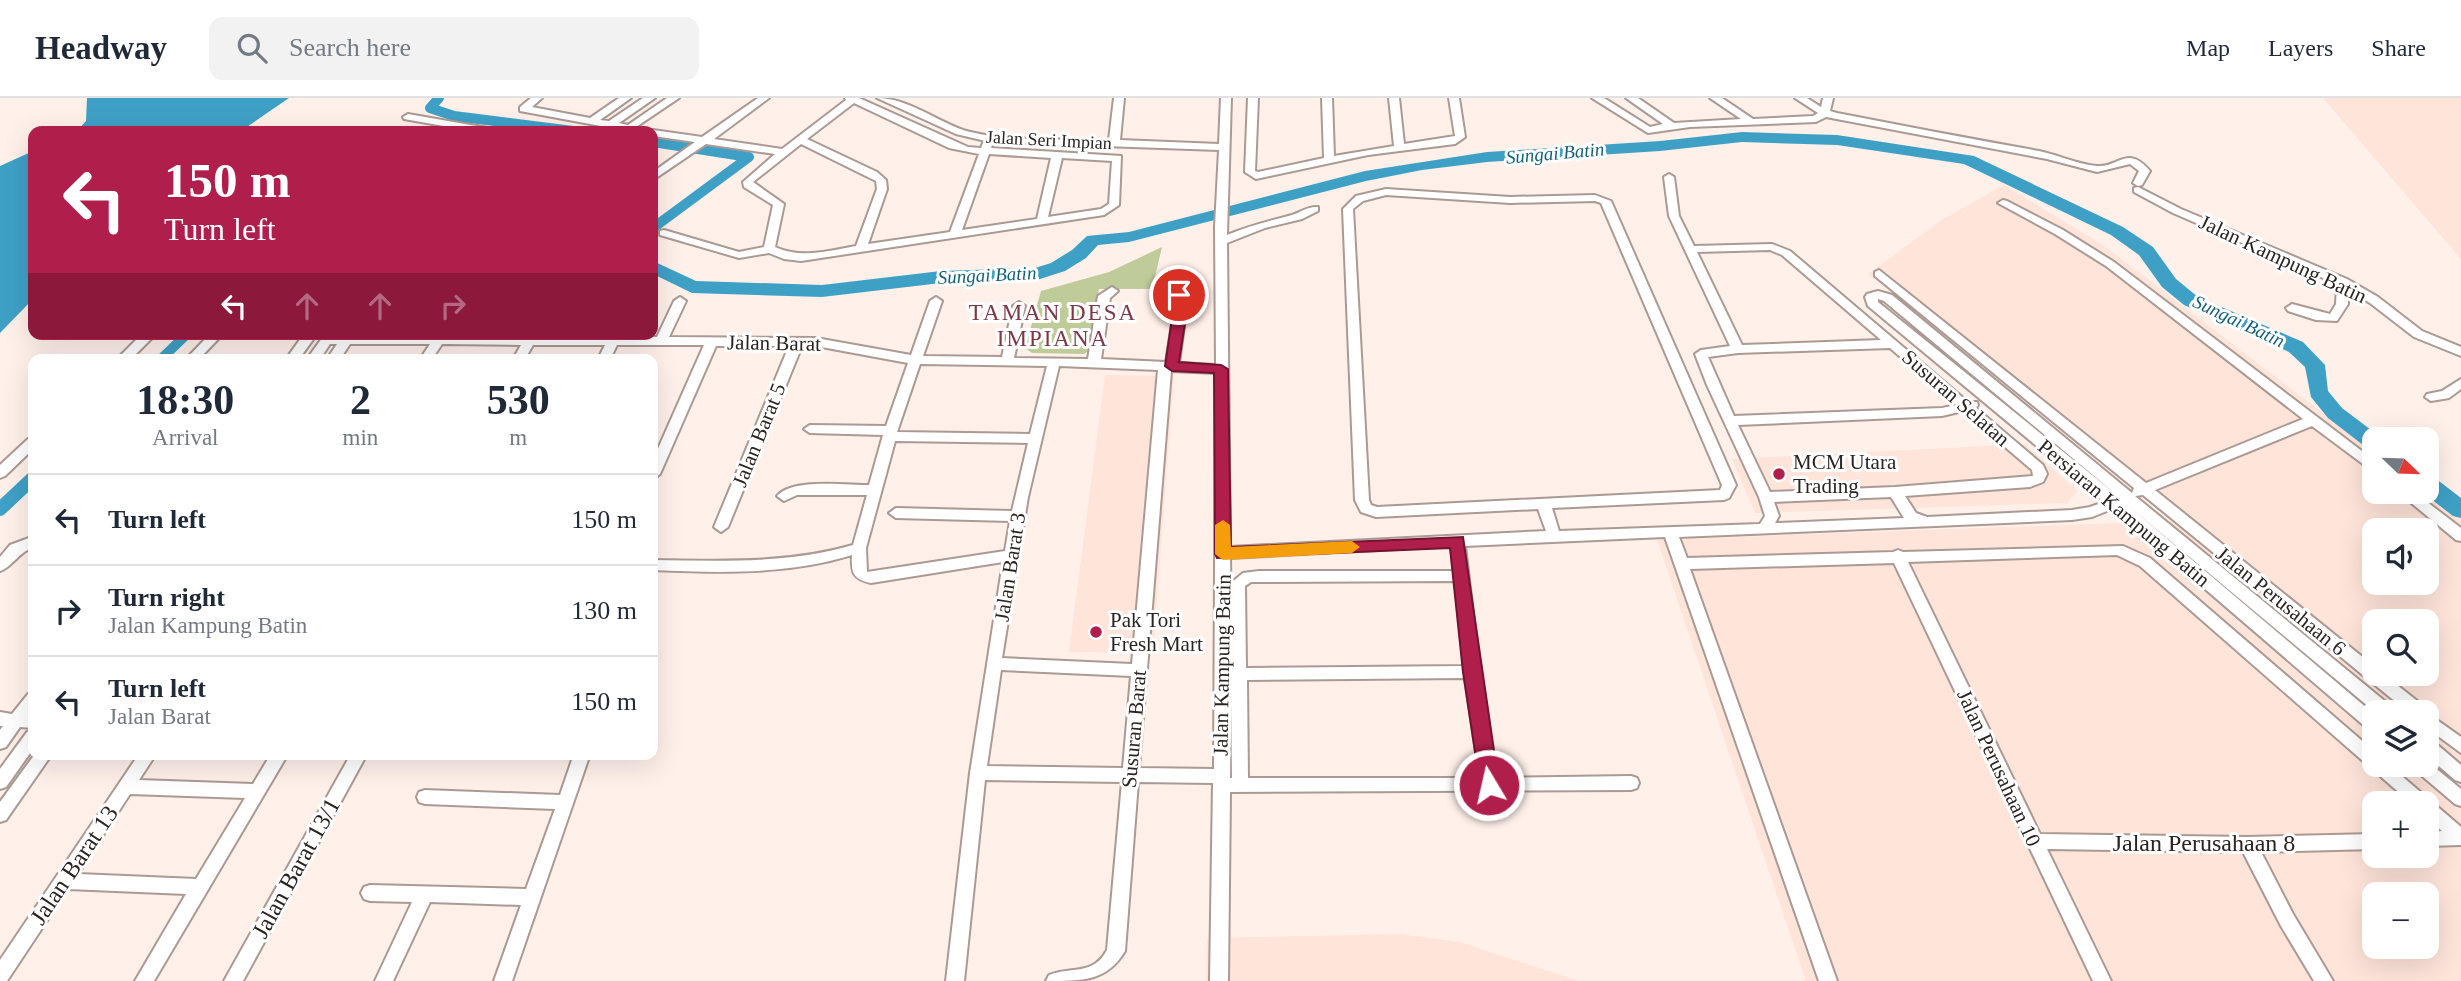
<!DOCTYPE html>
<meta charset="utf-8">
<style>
body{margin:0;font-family:"Times New Roman",serif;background:#f2f2f3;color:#1f2937;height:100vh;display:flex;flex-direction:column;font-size:26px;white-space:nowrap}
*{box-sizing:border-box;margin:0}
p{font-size:23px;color:#747a83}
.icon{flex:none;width:38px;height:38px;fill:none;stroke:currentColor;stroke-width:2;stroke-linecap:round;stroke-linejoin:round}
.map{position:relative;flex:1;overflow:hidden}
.details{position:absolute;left:28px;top:256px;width:630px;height:406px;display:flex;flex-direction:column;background:#fff;border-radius:14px;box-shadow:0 7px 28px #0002}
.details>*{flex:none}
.guide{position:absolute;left:28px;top:28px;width:630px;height:214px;border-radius:14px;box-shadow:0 7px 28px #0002;background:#b01e4b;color:#fff;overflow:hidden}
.needle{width:46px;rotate:113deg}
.fabs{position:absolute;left:2362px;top:329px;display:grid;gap:14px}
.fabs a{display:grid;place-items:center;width:77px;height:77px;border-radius:14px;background:#fff;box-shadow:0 7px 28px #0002;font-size:35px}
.pin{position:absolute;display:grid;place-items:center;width:60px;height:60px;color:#fff;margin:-30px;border:4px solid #fff;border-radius:50%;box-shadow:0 2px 7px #0007}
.me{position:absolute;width:77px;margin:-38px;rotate:351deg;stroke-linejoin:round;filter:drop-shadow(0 0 5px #0008)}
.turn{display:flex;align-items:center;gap:24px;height:147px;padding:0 21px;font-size:32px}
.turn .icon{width:91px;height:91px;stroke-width:2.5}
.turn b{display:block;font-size:49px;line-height:60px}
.lanes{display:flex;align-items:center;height:66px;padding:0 21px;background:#0003;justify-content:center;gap:35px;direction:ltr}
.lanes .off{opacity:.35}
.eta{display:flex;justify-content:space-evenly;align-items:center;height:119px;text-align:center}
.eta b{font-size:42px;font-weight:600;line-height:49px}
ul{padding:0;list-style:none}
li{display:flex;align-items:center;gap:21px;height:91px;padding:0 21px;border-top:2px solid #e0e1e3}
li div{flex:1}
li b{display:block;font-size:26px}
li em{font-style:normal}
header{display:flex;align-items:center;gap:42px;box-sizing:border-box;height:98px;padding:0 35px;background:#fff;border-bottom:2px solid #e0e1e3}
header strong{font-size:33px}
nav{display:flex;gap:38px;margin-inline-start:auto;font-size:24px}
.search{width:490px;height:63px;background:#f2f2f3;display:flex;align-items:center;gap:18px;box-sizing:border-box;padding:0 24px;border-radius:14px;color:#747a83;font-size:26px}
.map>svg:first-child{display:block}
.built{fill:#fee4d9;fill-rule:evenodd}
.green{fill:#bfcc99}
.water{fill:#3fa0c6}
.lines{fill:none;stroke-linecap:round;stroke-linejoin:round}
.canal-far1{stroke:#3fa0c6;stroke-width:10}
.canal{stroke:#3fa0c6;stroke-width:14}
.river{fill:#3fa0c6;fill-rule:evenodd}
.minor-casing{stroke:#ab9a93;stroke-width:4}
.minor{fill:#fff;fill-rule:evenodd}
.route{fill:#b01e4b;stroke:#721431;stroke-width:2}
.slow{fill:#f59e0b}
.poi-dot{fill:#b01e4b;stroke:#fff;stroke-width:2.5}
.labels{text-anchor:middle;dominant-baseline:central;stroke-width:6;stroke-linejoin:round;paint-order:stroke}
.far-street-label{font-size:18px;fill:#2a2321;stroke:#fff}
.far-water-label{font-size:19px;font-style:italic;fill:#145f7a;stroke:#fff}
.street-label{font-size:21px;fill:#2a2321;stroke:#fff}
.poi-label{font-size:21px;fill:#2a2321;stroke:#fff;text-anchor:start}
.neighbourhood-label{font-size:23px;letter-spacing:2px;fill:#7e3745;stroke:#fff}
.near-street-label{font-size:24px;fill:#2a2321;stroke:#fff}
</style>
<header>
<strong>Headway</strong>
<div class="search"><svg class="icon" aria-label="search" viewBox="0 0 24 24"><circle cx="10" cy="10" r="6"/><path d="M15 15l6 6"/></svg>Search here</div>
<nav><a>Map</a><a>Layers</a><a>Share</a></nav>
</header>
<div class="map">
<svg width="2461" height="883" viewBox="0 0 2461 883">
<rect width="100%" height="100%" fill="#fff0ea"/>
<g class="built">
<path d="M2323 0H2461V161Z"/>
<path d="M2004 87 2103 147 2375 355V394H2426L2461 421V883H1806L1657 442 2172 423 1868 176 1943 121ZM2375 432H2427V485H2375ZM2375 523H2427V576H2375ZM2375 614H2427V667H2375ZM2375 705H2427V758H2375ZM2375 796H2427V849H2375Z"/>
<path d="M1105 277 1174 278 1153 555 1069 554Z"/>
<path d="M2024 346 2078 393 2067 405 1755 415 1732 361Z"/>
<path d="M1400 836 1460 844 1579 883H1206L1207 840Z"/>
</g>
<path class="green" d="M1162 149 1152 191H1099L1090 252 1084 256 1032 255 1025 250 1041 193 1109 174Z"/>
<g class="water">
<path d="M87 0H289L241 33H77L86 23Z"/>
<path d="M33 53V201L0 235V68Z"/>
</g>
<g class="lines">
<g class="canal-far1">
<path d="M439 0 430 10 454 18 573 33"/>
<path d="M653 44 749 59 653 130"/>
<path d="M161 261 187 236"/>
</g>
<path class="canal" d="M0 411 33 380"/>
<g class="river">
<path d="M1742 34 1837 37 1974 58 2123 129 2153 149 2176 181 2198 199 2303 244 2325 267 2328 293 2342 310 2383 341H2375V352L2367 350 2328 320 2311 299 2305 269 2289 254 2184 207 2162 189 2139 157 2111 137 1964 66 1837 47 1742 44 1660 53 1487 64 1422 72 1366 83 1129 144 1098 147 1086 160 1065 173 1037 182 941 185 822 199 692 195 653 176V163L696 183 822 187 941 173 1035 170 1051 165 1072 152 1087 138 1129 134 1365 73 1487 54 1660 43Z"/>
<path d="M2427 378 2435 380 2461 400V420L2453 418 2422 394H2427Z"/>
</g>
<g class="minor-casing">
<g id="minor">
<path d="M531 0H542L532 9 590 20 619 0H631L600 22 609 23 643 0H655L619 25 628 27 667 0H679L630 33 612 30 601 32V28L520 13V9Z"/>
<path d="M758 0H769L714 41 782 51 846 2 845 0H859L968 49 981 50 983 45 987 44 992 47 991 50 1121 58 1119 107 1104 117 801 163 784 161 769 155 739 160 660 137V133L664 132 739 154 764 149 773 107 744 89 743 84 775 56 706 46 653 82V74L695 44 653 38V33H649L653 32 702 39ZM854 5 949 50 979 56 950 134 868 146 887 91 886 82 877 74 807 41ZM801 46 876 83 877 91 856 148C827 153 802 161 775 149L784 106 753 84ZM989 56 1051 60 1037 121 962 132ZM1062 60 1112 63 1109 106 1101 111 1048 119Z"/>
<path d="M877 0C907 0 935 22 963 32 1002 44 1067 41 1109 42L1114 0H1124L1120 42 1219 46 1221 0H1231L1227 137C1248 128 1269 123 1292 117 1301 114 1308 108 1318 109V113L1302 121 1265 130 1227 145 1230 449 1546 433 1538 411 1376 419 1361 414 1355 402 1343 111 1356 98 1386 91 1510 99 1595 97 1611 103 1736 387 1729 400 1724 402 1552 410 1559 433 1760 426 1765 418 1759 399 1707 287 1695 256 1701 252 1730 248 1669 118 1664 79 1669 76 1674 79 1679 118 1694 148 1772 146 1790 153 1968 304H1977L1978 307 1976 310 2043 367 2047 376 2043 384 2030 389 1905 398 1916 415 1927 419 2072 412 2090 409 2104 404 1868 208 1865 199 1867 196 1878 193 1892 197 2132 395 2134 390 1875 178V174L1879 172 2146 385 2303 321 2106 168 2055 136 1998 105 2003 102 2007 103 2063 132 2114 164 2375 363V375L2312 328 2155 392 2375 569V576H2383L2425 609 2427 614H2408L2143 397 2135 398 2392 609 2394 614H2375L2125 405 2375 617V633L2369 632 2112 411 2092 419 2072 422 1679 439 1687 460 1893 454 1898 452 1903 454 2123 448 2150 460 2375 654V667H2389L2461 729V747L2427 748V734L2442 733 2427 720V705H2411L2140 468 2117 457 1908 464 2040 736 2248 739 2375 736V751L2261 754 2293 816 2333 883H2314L2281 828 2243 754 2047 751 2111 883H2093L1894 465 1690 471 1837 883H1819L1665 439 1465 448 1480 574 1496 680 1631 678 1637 680 1639 685 1637 690 1631 692 1230 694 1228 883H1210L1213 685 1138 684 1125 853C1107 883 1084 883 1046 883L1049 877C1072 868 1093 878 1107 852L1122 684 985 682 964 883H946L970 675 1003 464 871 485C853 481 851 475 852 457 787 477 719 475 653 472V462C720 463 788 466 853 447L867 397H797L784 403 777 398C792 380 846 387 869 387L883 337 810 335 804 331 810 327 886 328 908 265 816 248H802L728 429 721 434 714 429 789 248H716L660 376 653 381V362L704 247H617L610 261H598L605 247H533L525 261H513L521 247 442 246 432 261H420L430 246H350L340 261H327L337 246H330L320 261H307L325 236H337L336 238 356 236 355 238 435 239 437 236H445L447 239H657L674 203 680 199 686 203 669 239 816 240 911 257 930 203 936 199 942 203 923 258 1002 259 1013 208 1019 204 1025 208 1014 260 1088 261 1098 198 1112 189 1118 193 1110 200 1101 261 1166 264 1176 201 1169 196 1175 192 1188 199 1179 265 1216 267 1215 128 1219 52 990 44 956 36ZM1386 97 1510 105 1595 103 1601 105 1722 387 1720 392 1377 409 1371 407 1369 402 1353 111 1363 103ZM1770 152 1782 157 1881 242 1742 247 1697 154ZM1878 201 1884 203 2118 398 1878 204ZM1890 250 1956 307 1942 310 1734 318 1708 259 1738 255ZM920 266 1047 268 1030 336 897 334ZM1059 268 1158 272 1132 566 1002 560 1028 399ZM1171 273 1216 275 1214 671 1139 670ZM1963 313 2032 372 2033 378 1895 389 1770 394 1738 327 1942 318ZM895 343 1028 345 1012 413 896 410 889 415 896 420 1010 423 1005 453 867 474 866 450ZM1891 399 1904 420 1775 425 1779 418 1774 404ZM1451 448 1454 473H1259L1243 475 1231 485V521L1230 460ZM1455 483 1464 568 1246 570 1245 488 1251 484ZM1001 572 1131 578 1123 670 987 668ZM1465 580 1480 680H1248L1247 582ZM1231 598 1232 680H1230Z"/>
<path d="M1248 0H1258L1255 73 1258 74 1324 60 1322 0H1332L1334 58 1394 48 1389 0H1399L1404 46 1455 38 1449 0H1459L1465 39 1455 46 1368 57 1256 81 1245 74Z"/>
<path d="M1592 0H1604L1650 29 1663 26 1626 0H1638L1674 25 1741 21 1710 0H1722L1753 21 1813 18 1818 15 1795 0H1807L1821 9 1823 0H1833L1830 13 1837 15C1904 28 1972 41 2039 53 2058 57 2077 66 2097 68 2119 70 2127 46 2150 73L2142 87 2138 88 2133 85 2139 73 2130 66 2097 74 2047 61 1826 19 1816 24 1690 29 1648 35Z"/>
<path d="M408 16 488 30 493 33H472L404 21 403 19Z"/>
<path d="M2138 89 2181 111 2347 181 2378 199 2422 233 2461 249V258L2414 239 2370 205 2348 192V206L2337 223 2316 222 2288 213 2286 210 2292 206 2330 216 2336 206 2337 186 2173 115 2134 94V90Z"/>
<path d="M142 236H156L131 261H117Z"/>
<path d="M210 236H223L199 261H186Z"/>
<path d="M304 236H317L299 261H286Z"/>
<path d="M2461 281V291L2449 300 2431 303 2425 299 2427 296 2442 293Z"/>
<path d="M33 339V351L5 378 0 380V367L28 341Z"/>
<path d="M2398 394H2414L2461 430V443L2456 442Z"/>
<path d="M29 440 33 441V449C17 456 12 469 0 473V459L10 447Z"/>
<path d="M33 594V612L29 617 33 618V630L20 629 6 649 0 651V632L3 628H0V614L12 616 28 596Z"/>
<path d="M2427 615 2461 639V655L2427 630Z"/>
<path d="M33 632V651L6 689 0 691V671L27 634Z"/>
<path d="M2427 641 2433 643 2461 667V684L2455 682 2427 658Z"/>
<path d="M35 656H52L6 722 0 724V704Z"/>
<path d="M139 656H156L139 682 253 686 271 656H288L154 883H135L186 796 68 791 7 883H0V862ZM130 696 245 700 196 781 78 776Z"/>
<path d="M351 656H367L243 883H224Z"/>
<path d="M574 656H590L512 883H494L521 807 430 804 393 883H375L412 804 370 803 364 801 361 795 364 789 370 787 526 791 555 711 425 706 419 704 417 699 419 694 425 692 560 697Z"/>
<path d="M2427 663 2461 691V708L2455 706 2415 672 2413 667H2427Z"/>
</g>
</g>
<use href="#minor" class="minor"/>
</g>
<path class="route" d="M1179 193 1189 199 1179 264 1221 267 1228 271 1231 449 1463 439 1499 687 1496 692 1489 695 1483 692 1480 687 1463 574 1450 450 1217 460 1215 456 1214 275 1172 273 1165 268 1175 200 1172 197Z"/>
<path class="slow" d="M1223 422 1230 427 1231 449 1352 443 1360 449 1352 455 1223 462 1215 456V427Z"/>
<g class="poi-dot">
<circle cx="1779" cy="376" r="7"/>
<circle cx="1096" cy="534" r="7"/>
</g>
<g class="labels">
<g class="far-street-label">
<text transform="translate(1049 42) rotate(3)">Jalan Seri Impian</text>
</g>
<g class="far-water-label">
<text transform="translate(1555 55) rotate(-5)">Sungai Batin</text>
<text transform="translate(987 177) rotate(-3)">Sungai Batin</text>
<text transform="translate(2239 223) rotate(25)">Sungai Batin</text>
</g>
<g class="street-label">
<text transform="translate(2283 161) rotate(25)">Jalan Kampung Batin</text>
<text transform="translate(774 245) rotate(1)">Jalan Barat</text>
<text transform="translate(1956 300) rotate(41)">Susuran Selatan</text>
<text transform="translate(759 337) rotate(-68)">Jalan Barat 5</text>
<text transform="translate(2124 415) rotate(40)">Persiaran Kampung Batin</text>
<text transform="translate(1010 469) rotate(-81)">Jalan Barat 3</text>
<text transform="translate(2281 503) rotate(39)">Jalan Perusahaan 6</text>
<text transform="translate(1222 567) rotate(-89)">Jalan Kampung Batin</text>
<text transform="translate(1134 631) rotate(-85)">Susuran Barat</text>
<text transform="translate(1999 670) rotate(65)">Jalan Perusahaan 10</text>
</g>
<g class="poi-label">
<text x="1793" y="364">MCM Utara<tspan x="1793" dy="24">Trading</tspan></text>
<text x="1110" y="522">Pak Tori<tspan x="1110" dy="24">Fresh Mart</tspan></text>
</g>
<g class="neighbourhood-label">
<text x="1053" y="214">TAMAN DESA<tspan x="1053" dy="26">IMPIANA</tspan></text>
</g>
<g class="near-street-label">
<text x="2204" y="745">Jalan Perusahaan 8</text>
<text transform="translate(74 767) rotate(-56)">Jalan Barat 13</text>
<text transform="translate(296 770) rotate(-61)">Jalan Barat 13/1</text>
</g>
</g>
</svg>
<div class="fabs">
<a><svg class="needle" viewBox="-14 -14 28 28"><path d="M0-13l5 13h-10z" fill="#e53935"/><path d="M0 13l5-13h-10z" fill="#747a83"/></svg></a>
<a><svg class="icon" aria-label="sound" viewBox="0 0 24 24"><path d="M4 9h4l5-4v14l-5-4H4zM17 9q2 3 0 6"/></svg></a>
<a><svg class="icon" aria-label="search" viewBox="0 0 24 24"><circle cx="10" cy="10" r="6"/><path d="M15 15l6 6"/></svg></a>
<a><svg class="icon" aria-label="layers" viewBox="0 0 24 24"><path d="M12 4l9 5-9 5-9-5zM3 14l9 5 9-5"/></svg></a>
<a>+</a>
<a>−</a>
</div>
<div class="pin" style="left:1179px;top:197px;background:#d93025"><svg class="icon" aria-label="arrive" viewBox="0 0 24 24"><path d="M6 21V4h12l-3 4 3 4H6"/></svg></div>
<svg class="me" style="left:1489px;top:687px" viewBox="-20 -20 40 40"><circle r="17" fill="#b01e4b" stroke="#fff" stroke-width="3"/><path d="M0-11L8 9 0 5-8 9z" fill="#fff"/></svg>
<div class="guide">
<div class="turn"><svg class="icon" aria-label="left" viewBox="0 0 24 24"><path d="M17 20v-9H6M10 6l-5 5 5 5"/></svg><div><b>150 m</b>Turn left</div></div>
<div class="lanes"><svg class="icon" aria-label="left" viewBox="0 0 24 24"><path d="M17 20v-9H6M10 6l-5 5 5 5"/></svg><svg class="icon off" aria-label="ahead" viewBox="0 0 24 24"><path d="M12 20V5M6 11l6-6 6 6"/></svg><svg class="icon off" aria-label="ahead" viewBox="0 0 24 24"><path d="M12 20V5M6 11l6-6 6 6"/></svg><svg class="icon off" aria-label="right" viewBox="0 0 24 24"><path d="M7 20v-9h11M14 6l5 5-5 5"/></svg></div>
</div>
<section class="details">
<div class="eta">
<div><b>18:30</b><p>Arrival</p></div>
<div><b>2</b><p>min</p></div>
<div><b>530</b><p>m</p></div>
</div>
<ul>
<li><svg class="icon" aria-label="left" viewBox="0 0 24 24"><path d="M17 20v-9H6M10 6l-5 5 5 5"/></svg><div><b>Turn left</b></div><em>150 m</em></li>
<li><svg class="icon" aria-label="right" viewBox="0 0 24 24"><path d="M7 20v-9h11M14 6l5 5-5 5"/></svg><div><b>Turn right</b><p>Jalan Kampung Batin</p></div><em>130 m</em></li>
<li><svg class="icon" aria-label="left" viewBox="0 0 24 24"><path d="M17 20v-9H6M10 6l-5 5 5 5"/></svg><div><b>Turn left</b><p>Jalan Barat</p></div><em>150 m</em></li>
</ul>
</section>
</div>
